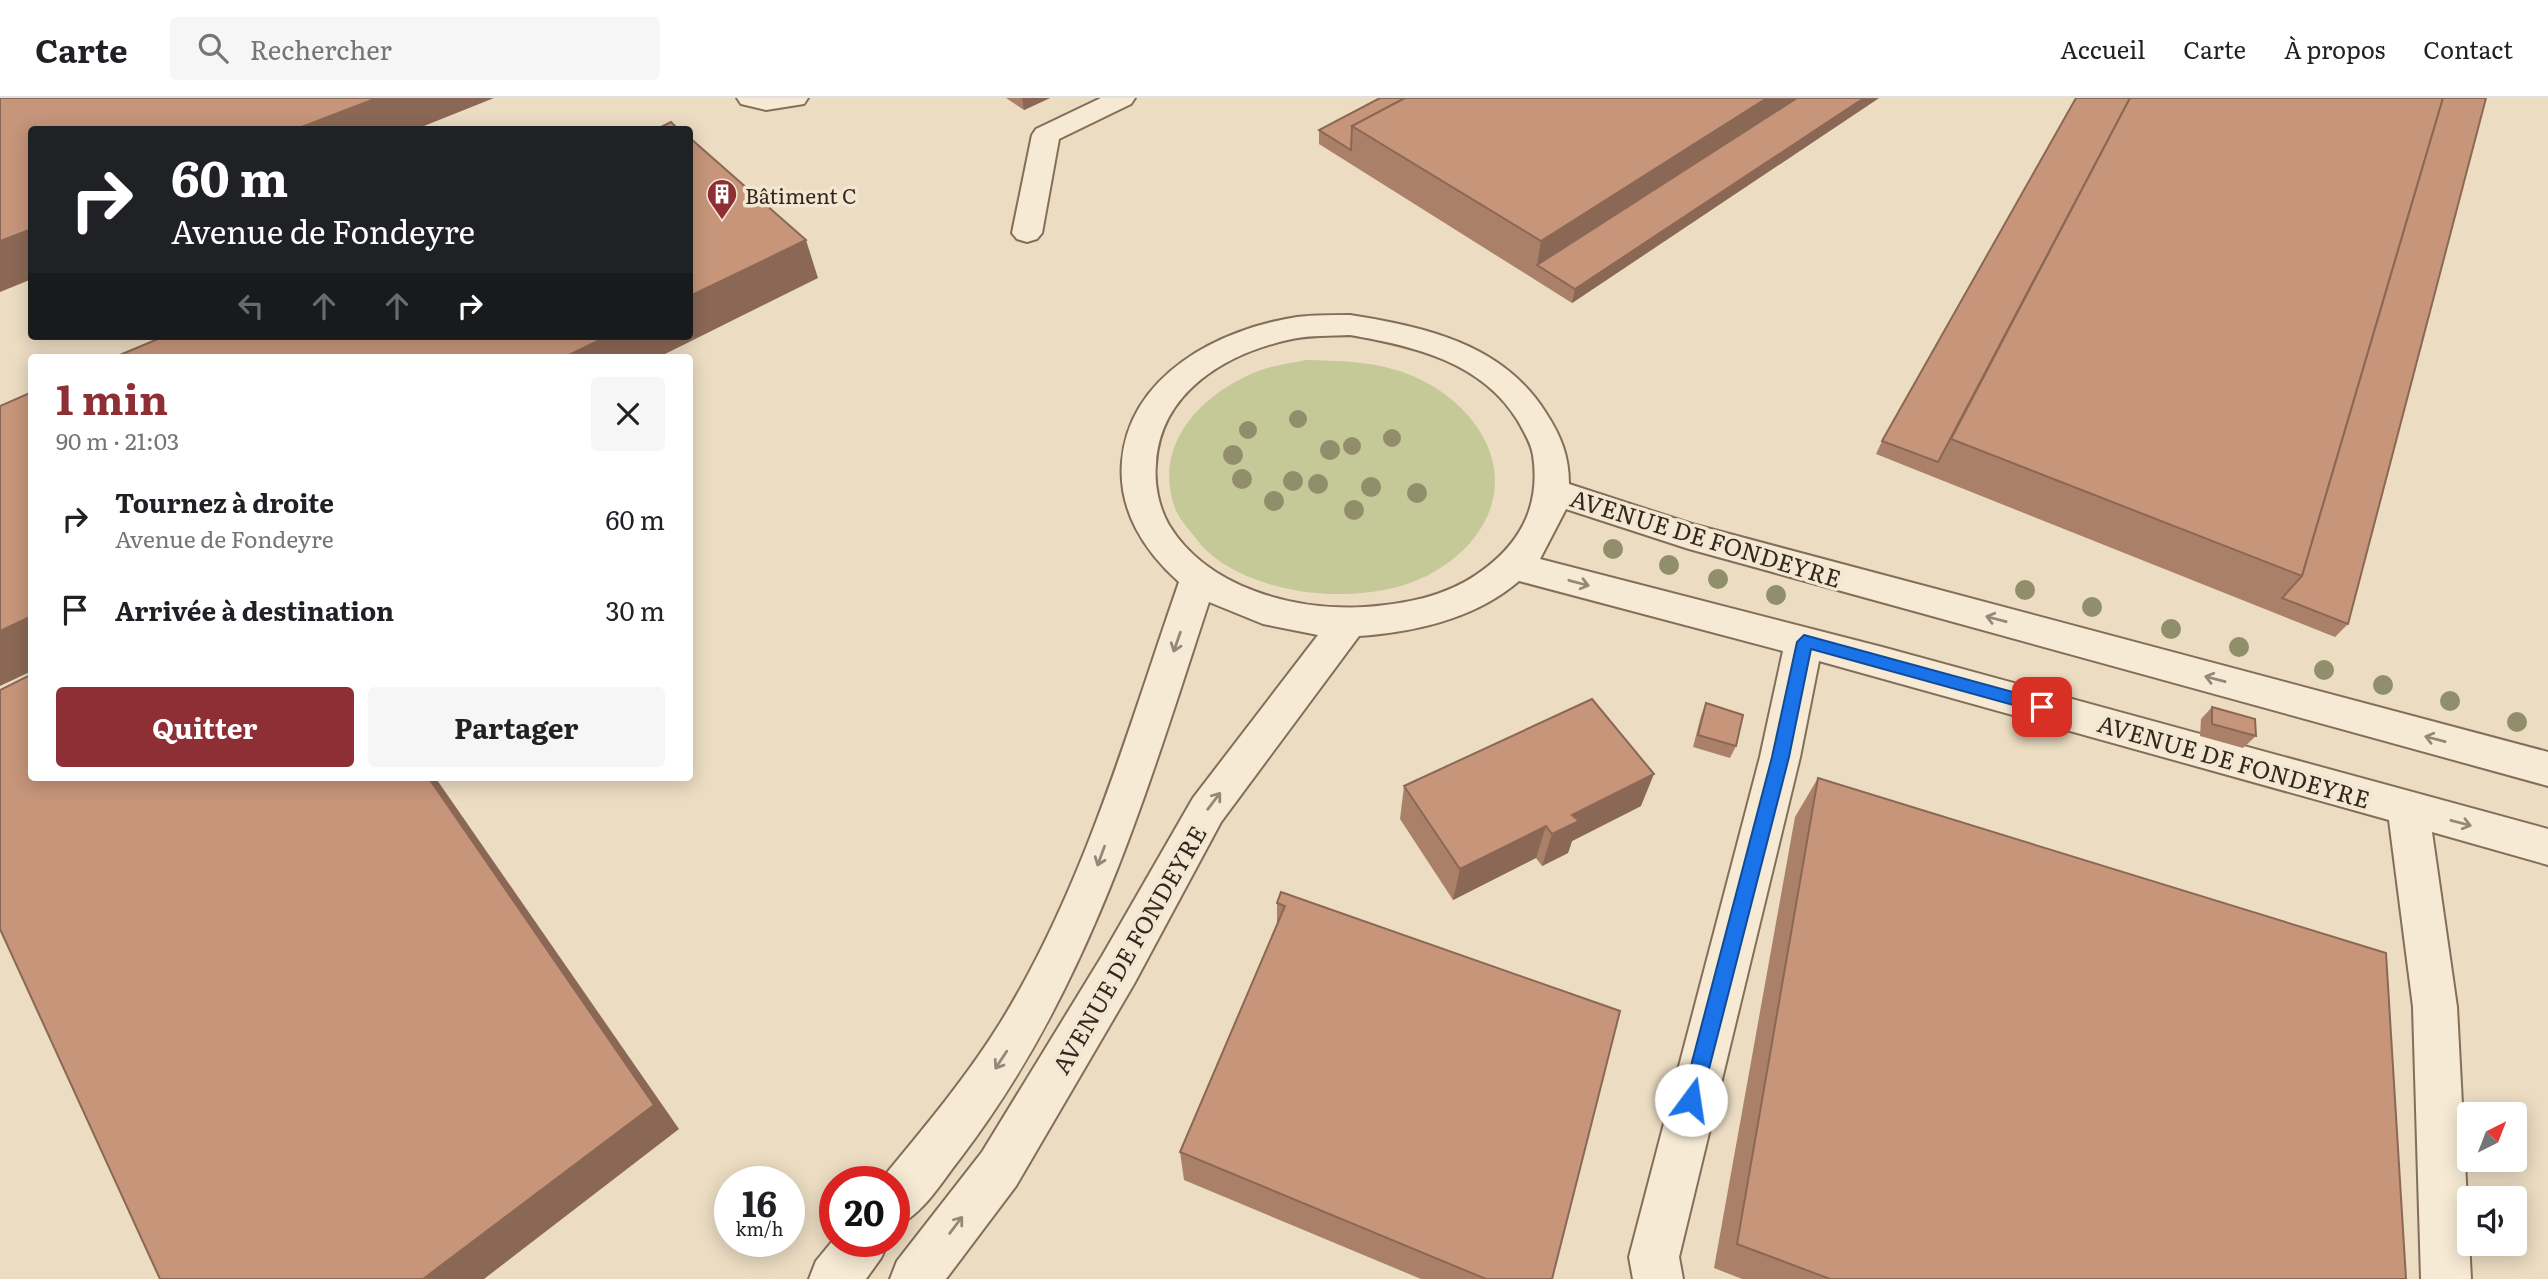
<!DOCTYPE html>
<html lang="fr">
<meta charset="utf-8">
<style>
body{margin:0;font-family:Literata,serif;background:#f6f6f6;color:#202124;height:100vh;display:flex;flex-direction:column;font-size:26px;white-space:nowrap}
*{box-sizing:border-box;margin:0}
p{font-size:23px;color:#757577}
.icon{flex:none;width:38px;height:38px;fill:none;stroke:currentColor;stroke-width:2;stroke-linecap:round;stroke-linejoin:round}
.map{position:relative;flex:1;overflow:hidden}
.panel{position:absolute;left:28px;top:256px;width:665px;height:427px;display:flex;flex-direction:column;background:#fff;border-radius:7px;box-shadow:0 4px 18px #0003}
.panel>*{flex:none}
.guide{position:absolute;left:28px;top:28px;width:665px;height:214px;border-radius:7px;box-shadow:0 4px 18px #0003;background:#202124;color:#fff;overflow:hidden}
.needle{width:46px;rotate:42deg}
.buttons{position:absolute;left:2457px;top:1004px;display:grid;gap:14px}
.buttons a{display:grid;place-items:center;width:70px;height:70px;border-radius:7px;background:#fff;box-shadow:0 4px 18px #0003;font-size:35px}
.speed{position:absolute;left:714px;top:1068px;display:flex;gap:14px;font-size:35px;font-weight:700;text-align:center}
.speed>*{display:grid;place-content:center;width:91px;height:91px;border-radius:50%;background:#fff;box-shadow:0 4px 18px #0003;line-height:1}
.speed small{font-size:18px;font-weight:400}
.speed .limit{border:10px solid #d22;background:#fff;color:#111}
.pin{position:absolute;display:grid;place-items:center;width:60px;height:60px;color:#fff;margin:-30px;border-radius:14px;box-shadow:0 4px 10px #0006}
.me{position:absolute;width:77px;margin:-38px;rotate:14deg;stroke-linejoin:round;filter:drop-shadow(0 0 5px #0008)}
.turn{display:flex;align-items:center;gap:24px;height:147px;padding:0 28px;font-size:32px}
.turn .icon{width:91px;height:91px;stroke-width:2.5}
.turn b{display:block;font-size:49px;line-height:60px}
.lanes{display:flex;align-items:center;height:66px;padding:0 28px;background:#0003;justify-content:center;gap:35px;direction:ltr}
.lanes .off{opacity:.35}
.round{display:grid;place-items:center;flex:none;width:74px;height:74px;border-radius:7px;background:#f6f6f6}
.summary{display:flex;align-items:center;justify-content:space-between;height:119px;padding:0 28px}
h1{font-size:42px;font-weight:700;line-height:52px;color:#8e2e35}
.cta{display:flex;gap:14px;margin-top:auto;padding:14px 28px}
.cta a{flex:1;height:80px;border-radius:7px;background:#8e2e35;color:#fff;font-size:28px;font-weight:700;line-height:80px;text-align:center}
.cta a+a{background:#f6f6f6;color:#202124}
ul{padding:0;list-style:none}
li{display:flex;align-items:center;gap:21px;height:91px;padding:0 28px}
li div{flex:1}
li b{display:block;font-size:26px}
li em{font-style:normal}
header{display:flex;align-items:center;gap:42px;box-sizing:border-box;height:98px;padding:0 35px;background:#fff;border-bottom:2px solid #e0e0e0}
header strong{font-size:33px}
nav{display:flex;gap:38px;margin-inline-start:auto;font-size:24px}
.search{width:490px;height:63px;background:#f6f6f6;display:flex;align-items:center;gap:18px;box-sizing:border-box;padding:0 24px;border-radius:7px;color:#757577;font-size:26px}
.map>svg:first-child{display:block}
.green{fill:#c5c897}
.lines{fill:none;stroke-linecap:round;stroke-linejoin:round}
.minor-casing{stroke:#836e5a;stroke-width:4}
.minor{fill:#f6ead4;fill-rule:evenodd}
.tree{fill:#918e6c}
.wall{fill:#aa8069}
.shaded-wall{fill:#8b6855}
.building{fill:#c6957a;stroke:#8b6855;stroke-width:2}
.oneway{stroke:#958879}
.route{fill:#1a73e8;stroke:#114b97;stroke-width:2}
.labels{text-anchor:middle;dominant-baseline:central;stroke-width:7;stroke-linejoin:round;paint-order:stroke}
.far-poi-label{font-size:21px;fill:#34271e;stroke:#f3e7d1;text-anchor:start}
.street-label{font-size:24px;fill:#34271e;stroke:#f3e7d1}
</style>
<header>
<strong>Carte</strong>
<div class="search"><svg class="icon" aria-label="search" viewBox="0 0 24 24"><circle cx="10" cy="10" r="6"/><path d="M15 15l6 6"/></svg>Rechercher</div>
<nav><a>Accueil</a><a>Carte</a><a>À propos</a><a>Contact</a></nav>
</header>
<div class="map">
<svg width="2548" height="1181" viewBox="0 0 2548 1181">
<rect width="100%" height="100%" fill="#ebdcc2"/>
<path class="green" d="M1307 262C1338 263 1367 263 1396 272 1427 281 1459 302 1477 329 1528 404 1462 478 1384 492 1358 497 1332 497 1305 494 1269 489 1221 473 1198 443 1191 434 1181 423 1176 413 1150 346 1203 294 1261 272 1275 267 1292 265 1307 262Z"/>
<g class="lines">
<g class="minor-casing">
<g id="minor">
<path d="M737 0H808L804 6 766 12 741 6Z"/>
<path d="M1101 0H1135L1131 6 1059 41 1042 135 1037 141 1027 144 1017 141 1012 135 1032 37 1036 31Z"/>
<path d="M1350 217C1426 229 1503 246 1546 315 1561 338 1569 358 1569 386L1692 426 2548 654V688L1689 451 1566 411 1540 461 1882 549 2548 731V767L2432 734 2457 909 2471 1181H2421L2413 909 2389 722 1819 563 1800 659 1679 1159 1683 1181H1633L1629 1159 1760 659 1783 553 1519 483C1475 521 1415 534 1359 538L1221 724 1134 886 1016 1088 946 1181H890L897 1163 982 1054 1102 858 1193 700 1318 537 1263 526 1209 504C1144 702 1088 894 959 1062 940 1086 923 1117 894 1129V1083H880C923 1031 967 979 1002 922 1084 788 1128 631 1179 484 1144 453 1118 412 1122 364 1129 277 1219 231 1297 219 1314 217 1332 217 1350 217ZM1350 237C1414 248 1482 264 1518 323 1524 334 1531 345 1533 357 1541 410 1519 448 1476 477 1444 499 1404 506 1365 509 1296 513 1208 491 1169 427 1159 410 1154 386 1156 366 1160 294 1226 255 1292 241 1311 237 1331 238 1350 237Z"/>
<path d="M835 1140V1143H889L881 1160 866 1181H809L816 1163Z"/>
</g>
</g>
<use href="#minor" class="minor"/>
</g>
<g class="tree">
<circle cx="1298" cy="321" r="9"/>
<circle cx="1248" cy="332" r="9"/>
<circle cx="1392" cy="340" r="9"/>
<circle cx="1352" cy="348" r="9"/>
<circle cx="1330" cy="352" r="10"/>
<circle cx="1233" cy="357" r="10"/>
<circle cx="1242" cy="381" r="10"/>
<circle cx="1293" cy="383" r="10"/>
<circle cx="1318" cy="386" r="10"/>
<circle cx="1371" cy="389" r="10"/>
<circle cx="1417" cy="395" r="10"/>
<circle cx="1274" cy="403" r="10"/>
<circle cx="1354" cy="412" r="10"/>
<circle cx="1613" cy="451" r="10"/>
<circle cx="1669" cy="467" r="10"/>
<circle cx="1718" cy="481" r="10"/>
<circle cx="2025" cy="492" r="10"/>
<circle cx="1776" cy="497" r="10"/>
<circle cx="2092" cy="509" r="10"/>
<circle cx="2171" cy="531" r="10"/>
<circle cx="2239" cy="549" r="10"/>
<circle cx="2324" cy="572" r="10"/>
<circle cx="2383" cy="587" r="10"/>
<circle cx="2450" cy="603" r="10"/>
<circle cx="2517" cy="624" r="10"/>
</g>
<g class="wall">
<path d="M1006 0H1050L1024 12Z"/>
<path d="M1380 0H1879L1572 205 1319 46V32Z"/>
<path d="M2076 0 2348 526 2335 539 1876 356 1882 343Z"/>
<path d="M1706 605 1736 648 1730 660 1693 649 1701 618Z"/>
<path d="M2212 609 2256 638 2243 650 2200 638 2201 621Z"/>
<path d="M1818 680 2406 1181H1742L1714 1170 1795 719Z"/>
<path d="M1404 688 1641 708 1572 743 1568 755 1542 768 1536 760 1453 802 1400 721Z"/>
<path d="M1281 794 1552 1181H1421L1184 1082 1180 1054 1277 826V805Z"/>
</g>
<g class="shaded-wall">
<path d="M377 0H494L414 32H294Z"/>
<path d="M1022 0H1050L1024 12Z"/>
<path d="M1767 0H1814L1537 167 1541 143Z"/>
<path d="M1864 0H1879L1572 205 1575 191Z"/>
<path d="M32 131V181L0 194V143Z"/>
<path d="M806 142 818 180 659 259H565L608 238H690V198Z"/>
<path d="M32 518V573L0 588V533Z"/>
<path d="M1654 676 1641 708 1572 743 1568 755 1542 768 1552 736 1572 717Z"/>
<path d="M428 679H435L679 1031 484 1181H423Z"/>
<path d="M1546 728 1536 760 1453 802 1460 771Z"/>
</g>
<g class="building">
<path d="M0 0H377L294 32H32V131L0 143Z"/>
<path d="M1380 0H1405L1352 28 1351 52 1319 32Z"/>
<path d="M1405 0H1767L1541 143 1352 28Z"/>
<path d="M1797 0H1864L1575 191 1537 167Z"/>
<path d="M2076 0H2130L1938 364 1882 343Z"/>
<path d="M2130 0H2443L2302 478 1951 341Z"/>
<path d="M2443 0H2486L2348 526 2282 500 2302 478Z"/>
<path d="M671 24 679 32H655Z"/>
<path d="M690 40 806 142 690 198Z"/>
<path d="M165 238H608L565 259H115Z"/>
<path d="M32 294V518L0 533V308Z"/>
<path d="M32 576V679H428L654 1007 423 1181H160L0 831V592Z"/>
<path d="M1592 601 1654 676 1572 717 1579 723 1552 736 1546 728 1460 771 1404 688Z"/>
<path d="M1706 605 1743 617 1736 648 1698 637Z"/>
<path d="M2212 609 2255 621 2256 638 2212 626Z"/>
<path d="M1818 680 2386 855 2406 1181H1830L1737 1146Z"/>
<path d="M1281 794 1620 913 1552 1181H1486L1180 1054 1285 808 1277 805Z"/>
</g>
<defs><path id="oneway-shaft" d="M-6 0H5M1.5-3L5.5 0L1.5 3" fill="none" stroke-width="1.6" stroke-linecap="round" stroke-linejoin="round" transform="scale(1.75)"/></defs>
<g class="oneway">
<use href="#oneway-shaft" transform="translate(1579 485) rotate(15)"/>
<use href="#oneway-shaft" transform="translate(1996 521) rotate(-165)"/>
<use href="#oneway-shaft" transform="translate(1177 544) rotate(109)"/>
<use href="#oneway-shaft" transform="translate(2215 581) rotate(-165)"/>
<use href="#oneway-shaft" transform="translate(2435 641) rotate(-165)"/>
<use href="#oneway-shaft" transform="translate(1214 703) rotate(-53)"/>
<use href="#oneway-shaft" transform="translate(2461 725) rotate(15)"/>
<use href="#oneway-shaft" transform="translate(1101 758) rotate(110)"/>
<use href="#oneway-shaft" transform="translate(1001 962) rotate(123)"/>
<use href="#oneway-shaft" transform="translate(956 1127) rotate(-53)"/>
</g>
<path class="route" d="M1804 537 2042 602 2050 609 2042 615 1811 551 1789 659 1701 1002 1698 1009 1691 1012 1685 1009 1682 1002 1772 659 1797 544Z"/>
<defs>
<g id="building-pin" transform="scale(1.575)"><path d="M0 17L-7.5 6A9.5 9.5 0 1 1 7.5 6Z" fill="#8e2e35" stroke="#f3e7d1"/><path d="M-4-6H4V6H1V3H-1V6H-4ZM-2.5-4.3h1.7v1.8h-1.7ZM.8-4.3h1.7v1.8H.8ZM-2.5-1h1.7V.8h-1.7ZM.8-1h1.7V.8H.8Z" fill="#fff"/></g>
</defs>
<g fill-rule="evenodd">
<use href="#building-pin" x="722" y="96"/>
</g>
<g class="labels">
<g class="far-poi-label">
<text x="745" y="96">Bâtiment C</text>
</g>
<g class="street-label">
<text transform="translate(1706 439) rotate(17)">AVENUE DE FONDEYRE</text>
<text transform="translate(2234 662) rotate(16)">AVENUE DE FONDEYRE</text>
<text transform="translate(1128 851) rotate(-60)">AVENUE DE FONDEYRE</text>
</g>
</g>
</svg>
<div class="buttons">
<a><svg class="needle" viewBox="-14 -14 28 28"><path d="M0-13l5 13h-10z" fill="#e53935"/><path d="M0 13l5-13h-10z" fill="#757577"/></svg></a>
<a><svg class="icon" aria-label="sound" viewBox="0 0 24 24"><path d="M4 9h4l5-4v14l-5-4H4zM17 9q2 3 0 6"/></svg></a>
</div>
<div class="speed"><div>16<small>km/h</small></div><div class="limit">20</div></div>
<div class="pin" style="left:2042px;top:609px;background:#d93025"><svg class="icon" aria-label="arrive" viewBox="0 0 24 24"><path d="M6 21V4h12l-3 4 3 4H6"/></svg></div>
<svg class="me" style="left:1691px;top:1002px" viewBox="-20 -20 40 40"><circle r="19" fill="#fff"/><path d="M0-13L10 11 0 6-10 11z" fill="#1a73e8"/></svg>
<div class="guide">
<div class="turn"><svg class="icon" aria-label="right" viewBox="0 0 24 24"><path d="M7 20v-9h11M14 6l5 5-5 5"/></svg><div><b>60 m</b>Avenue de Fondeyre</div></div>
<div class="lanes"><svg class="icon off" aria-label="left" viewBox="0 0 24 24"><path d="M17 20v-9H6M10 6l-5 5 5 5"/></svg><svg class="icon off" aria-label="ahead" viewBox="0 0 24 24"><path d="M12 20V5M6 11l6-6 6 6"/></svg><svg class="icon off" aria-label="ahead" viewBox="0 0 24 24"><path d="M12 20V5M6 11l6-6 6 6"/></svg><svg class="icon" aria-label="right" viewBox="0 0 24 24"><path d="M7 20v-9h11M14 6l5 5-5 5"/></svg></div>
</div>
<section class="panel">
<div class="summary"><div><h1>1 min</h1><p>90 m · 21:03</p></div><a class="round"><svg class="icon" aria-label="close" viewBox="0 0 24 24"><path d="M6 6l12 12M18 6L6 18"/></svg></a></div>
<ul>
<li><svg class="icon" aria-label="right" viewBox="0 0 24 24"><path d="M7 20v-9h11M14 6l5 5-5 5"/></svg><div><b>Tournez à droite</b><p>Avenue de Fondeyre</p></div><em>60 m</em></li>
<li><svg class="icon" aria-label="arrive" viewBox="0 0 24 24"><path d="M6 21V4h12l-3 4 3 4H6"/></svg><div><b>Arrivée à destination</b></div><em>30 m</em></li>
</ul>
<div class="cta"><a>Quitter</a><a>Partager</a></div>
</section>
</div>
